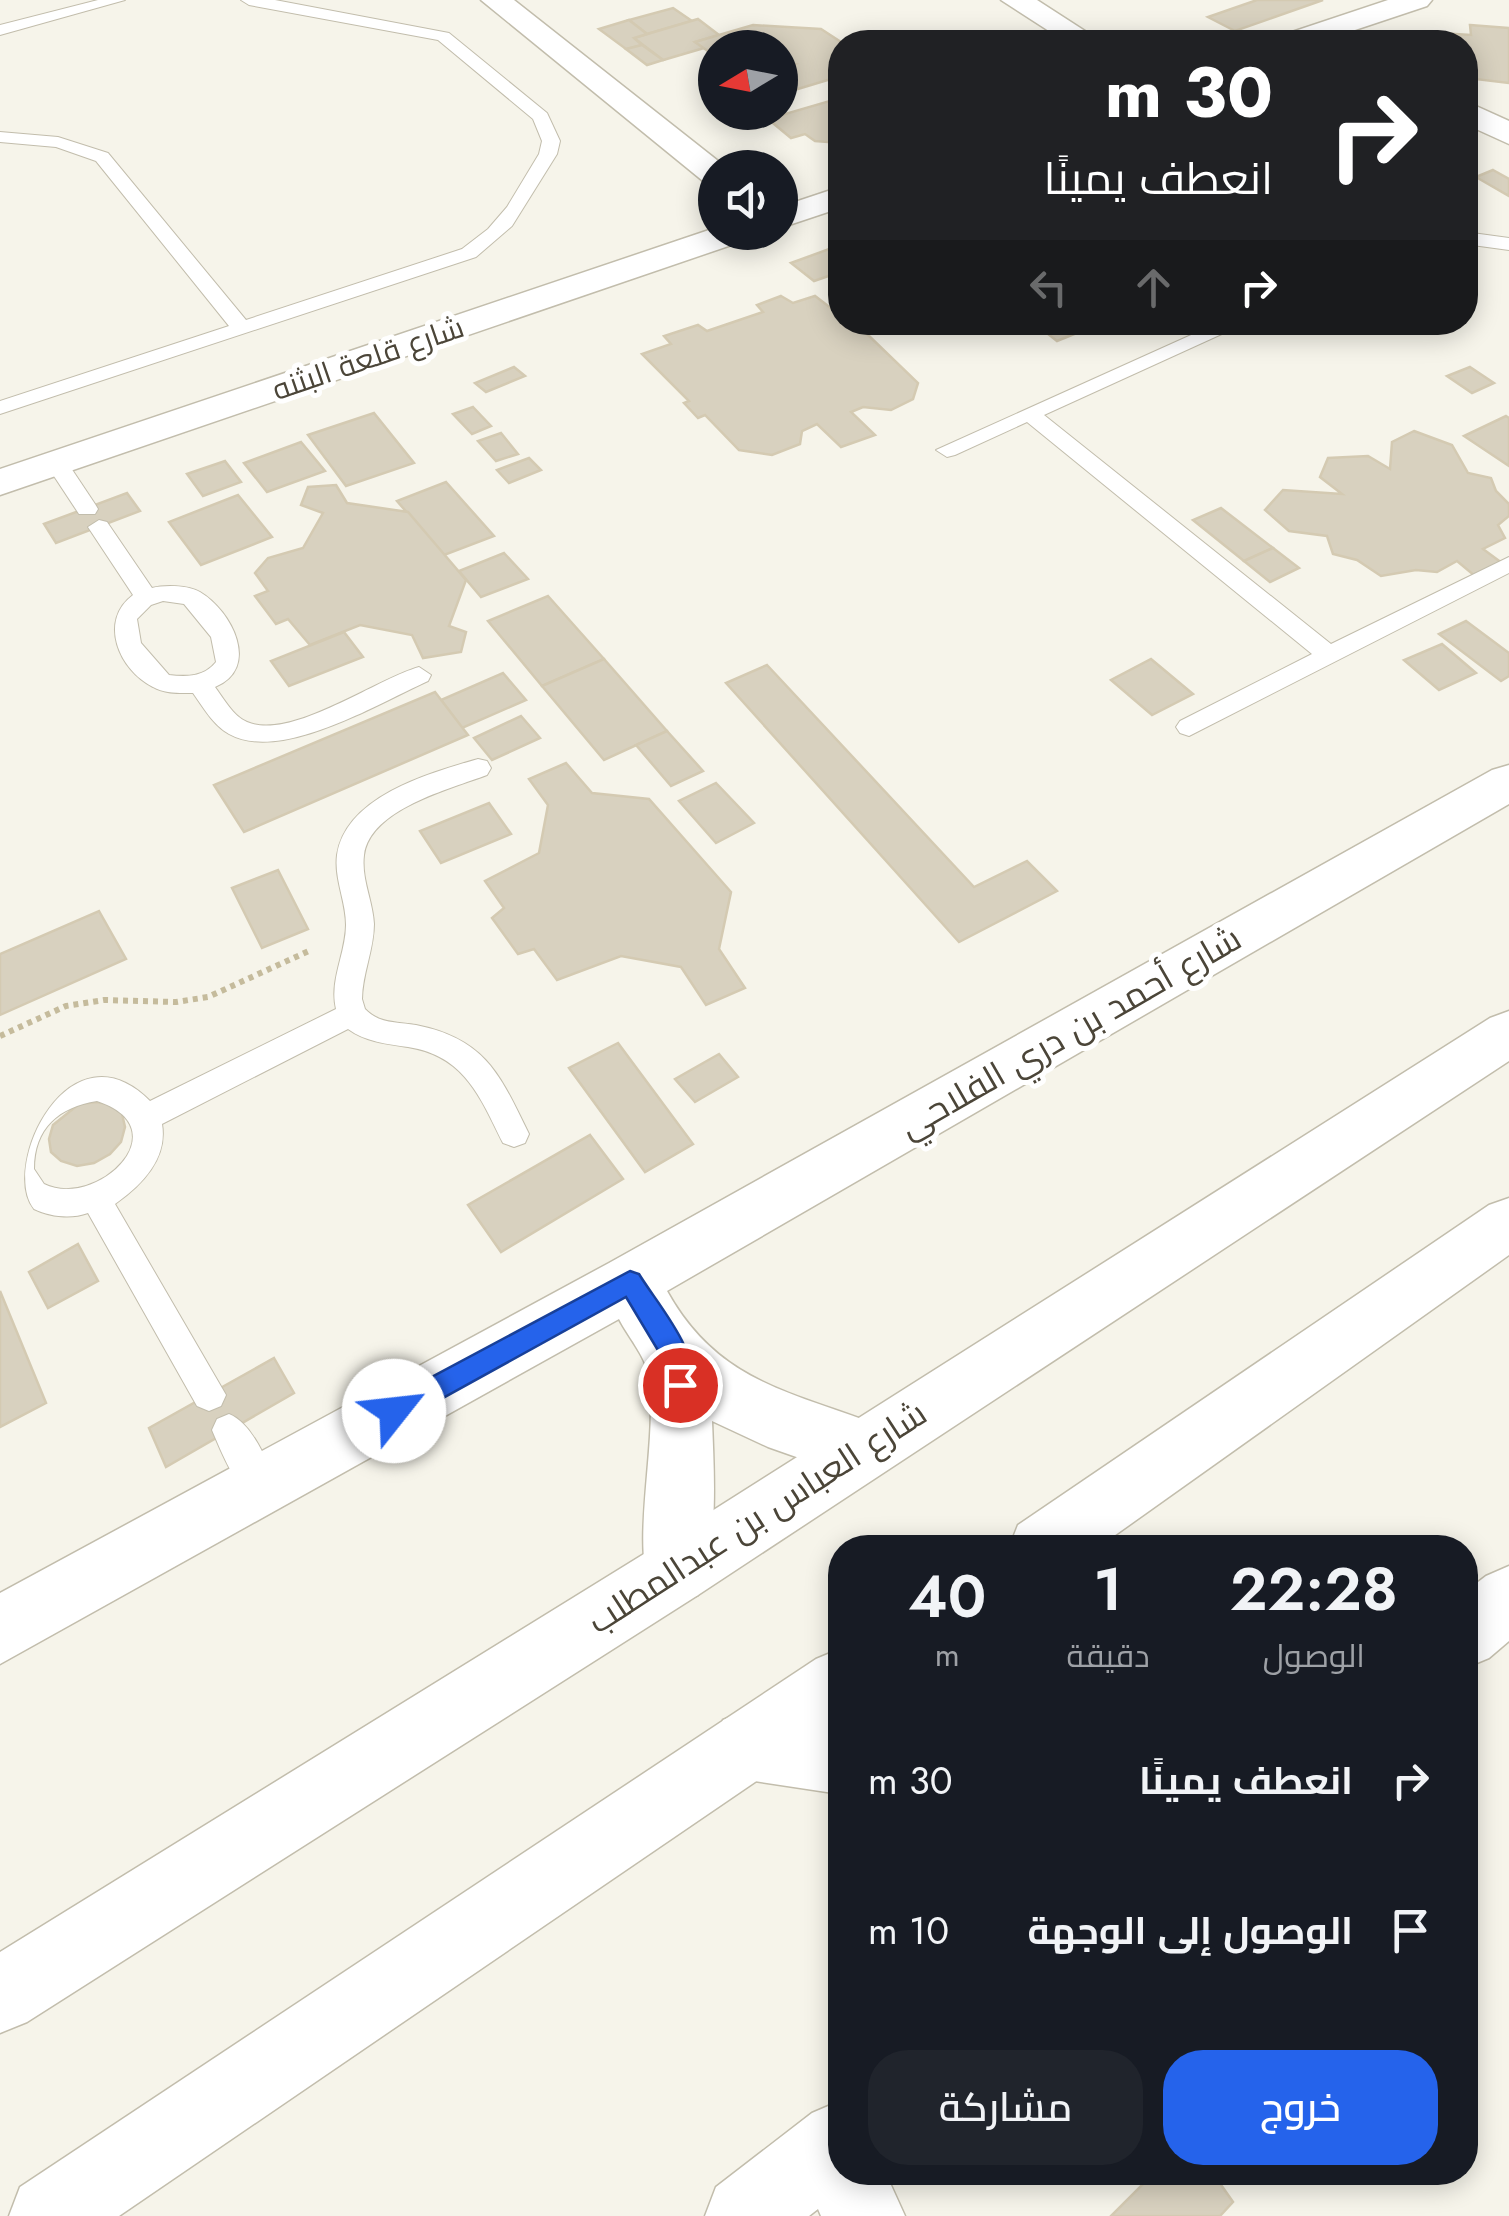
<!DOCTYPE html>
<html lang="ar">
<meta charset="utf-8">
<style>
body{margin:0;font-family:Jost,Cairo,sans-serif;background:#20242c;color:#f1f3f6;direction:rtl;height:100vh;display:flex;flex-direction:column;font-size:38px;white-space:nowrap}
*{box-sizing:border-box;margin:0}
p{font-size:32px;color:#9ea1a6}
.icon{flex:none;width:55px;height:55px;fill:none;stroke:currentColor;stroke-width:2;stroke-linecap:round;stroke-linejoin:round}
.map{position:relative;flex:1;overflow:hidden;direction:ltr}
.details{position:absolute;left:828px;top:1535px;width:650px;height:650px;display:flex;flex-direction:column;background:#171b24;border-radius:40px;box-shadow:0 5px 25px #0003;direction:rtl}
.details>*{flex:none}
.hud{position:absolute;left:828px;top:30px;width:650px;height:305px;border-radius:40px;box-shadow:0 5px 25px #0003;direction:rtl;background:#202124;color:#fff;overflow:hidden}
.needle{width:65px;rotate:260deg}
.tools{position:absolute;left:698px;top:30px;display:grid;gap:20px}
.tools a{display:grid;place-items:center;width:100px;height:100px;border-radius:50%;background:#171b24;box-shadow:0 5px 25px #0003;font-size:50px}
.pin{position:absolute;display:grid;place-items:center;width:85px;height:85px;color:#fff;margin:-42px;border:5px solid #fff;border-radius:50%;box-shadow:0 2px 10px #0007}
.me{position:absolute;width:110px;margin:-55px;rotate:61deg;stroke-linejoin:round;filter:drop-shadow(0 0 8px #0008)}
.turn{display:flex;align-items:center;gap:35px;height:210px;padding:0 40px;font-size:45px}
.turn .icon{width:130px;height:130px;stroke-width:2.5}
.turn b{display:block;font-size:70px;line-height:85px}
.lanes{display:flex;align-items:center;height:95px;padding:0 40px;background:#0003;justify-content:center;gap:50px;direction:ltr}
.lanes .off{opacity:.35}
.eta{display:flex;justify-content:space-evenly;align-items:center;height:170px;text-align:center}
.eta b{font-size:60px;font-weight:600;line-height:70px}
.button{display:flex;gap:20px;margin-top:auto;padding:20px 40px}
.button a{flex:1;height:115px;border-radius:40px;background:#2563eb;color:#fff;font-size:40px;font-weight:600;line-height:115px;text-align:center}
.button a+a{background:#20242c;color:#f1f3f6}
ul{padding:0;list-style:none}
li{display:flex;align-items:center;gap:30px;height:150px;padding:0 40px}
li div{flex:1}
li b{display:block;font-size:38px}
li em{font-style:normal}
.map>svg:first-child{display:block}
.building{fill:#d8d1bf;stroke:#d4cab2;stroke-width:2.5}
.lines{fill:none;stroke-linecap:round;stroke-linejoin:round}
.service-casing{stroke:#c2bdac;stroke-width:2}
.minor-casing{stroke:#c2bdac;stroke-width:3}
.tertiary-casing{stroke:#c2bdac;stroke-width:3}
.path{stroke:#c5bb9c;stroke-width:6;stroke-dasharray:5 5;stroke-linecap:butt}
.service{fill:#fff;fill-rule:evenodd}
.minor{fill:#fff;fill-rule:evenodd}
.tertiary{fill:#fff;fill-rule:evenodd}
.route{fill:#2563eb;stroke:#184099;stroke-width:2.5}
.labels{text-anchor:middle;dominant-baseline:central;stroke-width:10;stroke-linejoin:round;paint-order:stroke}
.far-street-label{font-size:30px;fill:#4b4538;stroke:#fff}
.street-label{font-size:35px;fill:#4b4538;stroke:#fff}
</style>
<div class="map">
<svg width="1509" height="2216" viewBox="0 0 1509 2216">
<rect width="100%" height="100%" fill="#f6f4ea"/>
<g class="building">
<path d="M1257 0H1323L1235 31 1208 17Z"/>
<path d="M673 8 692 21 647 34 629 20Z"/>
<path d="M698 19 719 35 695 42 704 48 663 60 634 38Z"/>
<path d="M629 20 647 34 634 38 642 45 626 49 599 29Z"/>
<path d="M753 25 821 29 841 42 831 79 791 91 780 83V69L795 64 780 60V48H715V56L695 42Z"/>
<path d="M1470 25 1509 28V83L1475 79 1474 66H1465V42H1441V33L1471 35Z"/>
<path d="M642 45 663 60 647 65 626 49Z"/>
<path d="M833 100 840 105V143L815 141 805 134 791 138 768 119Z"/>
<path d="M1493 170 1509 179V196L1476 177Z"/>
<path d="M840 245V272L814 281 791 263Z"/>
<path d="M781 296 793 303 815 296 840 315V322H893L867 334 918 383 913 399 891 410 863 407 851 412 875 435 841 447 817 424 802 431 800 444 772 455 739 450 705 415 698 418 684 403 689 401 642 354 671 344 664 336 698 325 707 331 763 312 757 305Z"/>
<path d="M1033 322H1104L1057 341Z"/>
<path d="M514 367 525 376 486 392 475 383Z"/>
<path d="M1470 367 1494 383 1472 393 1447 376Z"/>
<path d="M473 407 491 426 472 434 453 414Z"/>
<path d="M374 413 414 463 346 486 308 435Z"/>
<path d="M1506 416 1509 418V466L1464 436Z"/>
<path d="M1414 431 1452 445 1468 473 1491 478 1496 491 1509 504V516L1498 525 1505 538 1483 549 1502 563 1475 576 1457 561 1437 572 1416 570 1381 576 1357 560 1333 554 1327 536 1289 531 1265 510 1283 490 1342 494 1320 477 1328 458 1368 456 1390 469 1392 442Z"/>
<path d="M501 433 518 454 496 461 478 441Z"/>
<path d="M301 442 325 471 267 492 244 463Z"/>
<path d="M529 458 541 470 509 483 497 470Z"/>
<path d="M225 461 241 482 203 496 187 474Z"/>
<path d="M446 482 494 536 444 555 397 501Z"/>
<path d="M336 485 347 503 408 512 466 580 449 626 466 632 461 652 423 658 412 635 360 625 310 645 288 619 276 624 255 596 268 591 255 573 268 558 303 548 323 513 301 505 308 487Z"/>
<path d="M127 493 140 511 56 543 44 524Z"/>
<path d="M238 495 272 537 201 565 169 522Z"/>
<path d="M1221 508 1273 548 1244 561 1193 520Z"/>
<path d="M1273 548 1299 568 1270 582 1244 561Z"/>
<path d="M504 553 528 579 481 597 459 571Z"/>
<path d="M548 596 604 659 542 686 488 621Z"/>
<path d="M1466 621 1509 653V676L1501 681 1439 634Z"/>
<path d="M344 632 363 657 289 686 271 661Z"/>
<path d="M1442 644 1476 673 1439 690 1404 660Z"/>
<path d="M604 659 667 731 604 760 542 686Z"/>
<path d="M1151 659 1193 694 1152 715 1111 680Z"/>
<path d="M767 665 974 887 1027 861 1057 891 959 942 726 683Z"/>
<path d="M503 673 526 700 462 728 441 700Z"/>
<path d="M435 692 468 735 244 832 214 785Z"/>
<path d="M521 716 540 738 492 760 474 738Z"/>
<path d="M667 731 703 771 671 786 636 745Z"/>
<path d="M566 763 592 793 649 799 731 892 719 949 745 988 706 1005 681 967 621 956 557 980 534 949 518 954 492 918 504 908 485 881 539 853 548 805 529 779Z"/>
<path d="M716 783 754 823 716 843 679 801Z"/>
<path d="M489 803 511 834 441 863 420 831Z"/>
<path d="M278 870 308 929 262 948 232 888Z"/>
<path d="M99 911 126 959 0 1015V954Z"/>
<path d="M618 1043 693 1144 645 1172 569 1068Z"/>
<path d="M719 1054 738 1077 695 1102 675 1079Z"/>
<path d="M97 1102 112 1105 122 1114 125 1127 121 1142 110 1154 94 1163 77 1166 61 1161 51 1152 49 1139 53 1125 79 1104Z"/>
<path d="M590 1135 623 1179 501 1252 468 1205Z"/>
<path d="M78 1244 98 1281 48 1308 29 1272Z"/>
<path d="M0 1291 46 1403 0 1427Z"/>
<path d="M274 1358 294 1393 166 1467 149 1428Z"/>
<path d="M1155 2172H1212L1233 2202 1220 2216H1111Z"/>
</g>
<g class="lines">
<g class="service-casing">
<g id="service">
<path d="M98 0H125L0 35V25Z"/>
<path d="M241 0H275L449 33 547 113 560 141 557 154 512 226 476 257 0 414V401L229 326 96 161 56 147 0 142V132L58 137 108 153 246 320 462 249 488 229 507 207 539 154 542 141 533 119 438 40 249 5Z"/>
<path d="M1465 232 1509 238V250L1465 244Z"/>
<path d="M1220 322H1248L1044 415 1331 644 1509 557V573L1189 736 1180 733 1176 727 1180 721 1312 654 1027 422 955 455 947 457 936 450Z"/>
<path d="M57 457 65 459 95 504 98 509 95 514H79L46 464Z"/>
<path d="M99 520 107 522 152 588C164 585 188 585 200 592 232 611 261 668 215 687 224 699 233 716 247 722 291 741 376 679 419 667L431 675 428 681C379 703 281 763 229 734 213 725 203 707 193 693 180 693 165 694 153 687 119 670 98 621 133 595L88 527ZM163 601 184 604 211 637 216 662C204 677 187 677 169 675L141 643 137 619 151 605Z"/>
<path d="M478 759 487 761 491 768 487 775C450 789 370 809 364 855 361 879 373 901 374 924 374 950 362 974 362 999L365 1009C379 1024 398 1022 416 1025 486 1039 500 1075 529 1134L525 1143 514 1147 503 1143C480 1097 465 1056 408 1047 387 1044 366 1042 348 1029L162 1124C168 1159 142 1185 115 1204L226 1395 221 1406 209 1411 197 1406 88 1213C71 1219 51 1217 34 1209 0 1166 70 1020 150 1101L336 1009C329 980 346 953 346 925 346 901 334 879 337 855 346 796 430 773 478 759ZM97 1101C182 1129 96 1210 44 1184L34 1169C34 1128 59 1107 97 1101Z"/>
<path d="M229 1414C252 1423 268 1462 277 1485L272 1497 260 1502C237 1493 222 1453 212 1430L217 1419Z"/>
</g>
</g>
<g class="minor-casing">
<g id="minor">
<path d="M481 0H514L727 168H715V184L703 181Z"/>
<path d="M1001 0H1037L1102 42H1066Z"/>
<path d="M1388 0H1432L1427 6 1319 42H1276L1280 36Z"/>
<path d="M1465 101 1509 121V144L1465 124Z"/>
<path d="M840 187V208L780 228V207Z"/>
<path d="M715 228V232H754L749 239 0 495V469Z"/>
<path d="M1509 765V804L667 1291C719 1385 795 1392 885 1428L894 1449 885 1470 863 1479 839 1472 768 1447 712 1421C714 1476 719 1544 698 1595L675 1605 652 1595C629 1540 660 1439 648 1373 645 1356 627 1335 619 1319L0 1664V1593L609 1263 1492 770Z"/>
<path d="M1509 1566V1641L1489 1658 1465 1668V1592L1486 1576Z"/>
<path d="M748 1710 840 1724V1794L748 1780 723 1770 713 1745 723 1720Z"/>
<path d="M840 2101V2172H885L905 2216H821L818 2209 809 2216H705L716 2187 812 2113Z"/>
</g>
</g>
<g class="tertiary-casing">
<g id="tertiary">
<path d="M1509 1011V1061L698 1595 27 2022 0 2033V1952L652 1549 1490 1018Z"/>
<path d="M1509 1198V1255L1097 1548H1009L1018 1525 1489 1205Z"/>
<path d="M840 1649V1724L119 2216H9L20 2187 816 1659Z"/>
</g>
</g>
<path class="path" d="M0 1036 66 1006 104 1000 176 1002 208 997 311 950"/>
<use href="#service" class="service"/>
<use href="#minor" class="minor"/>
<use href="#tertiary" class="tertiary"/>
</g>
<path class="route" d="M630 1271 639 1274C657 1304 705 1356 689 1393L680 1397 671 1393 665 1362 626 1297 403 1420 394 1423 385 1420 381 1411 385 1402Z"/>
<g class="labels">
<g class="far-street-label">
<text transform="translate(368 358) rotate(-19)">شارع قلعة البثنه</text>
</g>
<g class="street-label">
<text transform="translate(1070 1032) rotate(-30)">شارع أحمد بن دري الفلاحي</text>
<text transform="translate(757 1517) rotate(-33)">شارع العباس بن عبدالمطلب</text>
</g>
</g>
</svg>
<div class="tools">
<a><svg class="needle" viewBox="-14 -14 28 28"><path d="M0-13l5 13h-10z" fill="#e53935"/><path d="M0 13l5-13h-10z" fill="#9ea1a6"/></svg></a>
<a><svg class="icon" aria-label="sound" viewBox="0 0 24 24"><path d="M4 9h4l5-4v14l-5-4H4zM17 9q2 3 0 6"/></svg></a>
</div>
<div class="pin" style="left:680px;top:1385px;background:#d93025"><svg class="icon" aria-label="arrive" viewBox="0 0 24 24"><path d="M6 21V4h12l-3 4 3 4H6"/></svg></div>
<svg class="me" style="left:394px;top:1411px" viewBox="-20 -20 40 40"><circle r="19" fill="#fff"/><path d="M0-13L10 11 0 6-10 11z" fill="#2563eb"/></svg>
<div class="hud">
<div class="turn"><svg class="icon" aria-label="right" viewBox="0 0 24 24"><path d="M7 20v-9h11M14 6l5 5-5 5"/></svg><div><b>30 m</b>انعطف يمينًا</div></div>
<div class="lanes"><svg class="icon off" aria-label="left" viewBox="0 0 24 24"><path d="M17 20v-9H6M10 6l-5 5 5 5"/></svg><svg class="icon off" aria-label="ahead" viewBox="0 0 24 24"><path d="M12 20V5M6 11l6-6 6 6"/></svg><svg class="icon" aria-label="right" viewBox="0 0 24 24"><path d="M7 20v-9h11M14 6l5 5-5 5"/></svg></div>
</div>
<section class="details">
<div class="eta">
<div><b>22:28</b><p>الوصول</p></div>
<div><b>1</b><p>دقيقة</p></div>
<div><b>40</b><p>m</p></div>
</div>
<ul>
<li><svg class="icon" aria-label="right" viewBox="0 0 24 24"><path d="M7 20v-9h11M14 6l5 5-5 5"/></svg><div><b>انعطف يمينًا</b></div><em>30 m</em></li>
<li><svg class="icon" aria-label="arrive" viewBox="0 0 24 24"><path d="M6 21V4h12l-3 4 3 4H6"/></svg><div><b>الوصول إلى الوجهة</b></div><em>10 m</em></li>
</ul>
<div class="button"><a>خروج</a><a>مشاركة</a></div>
</section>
</div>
